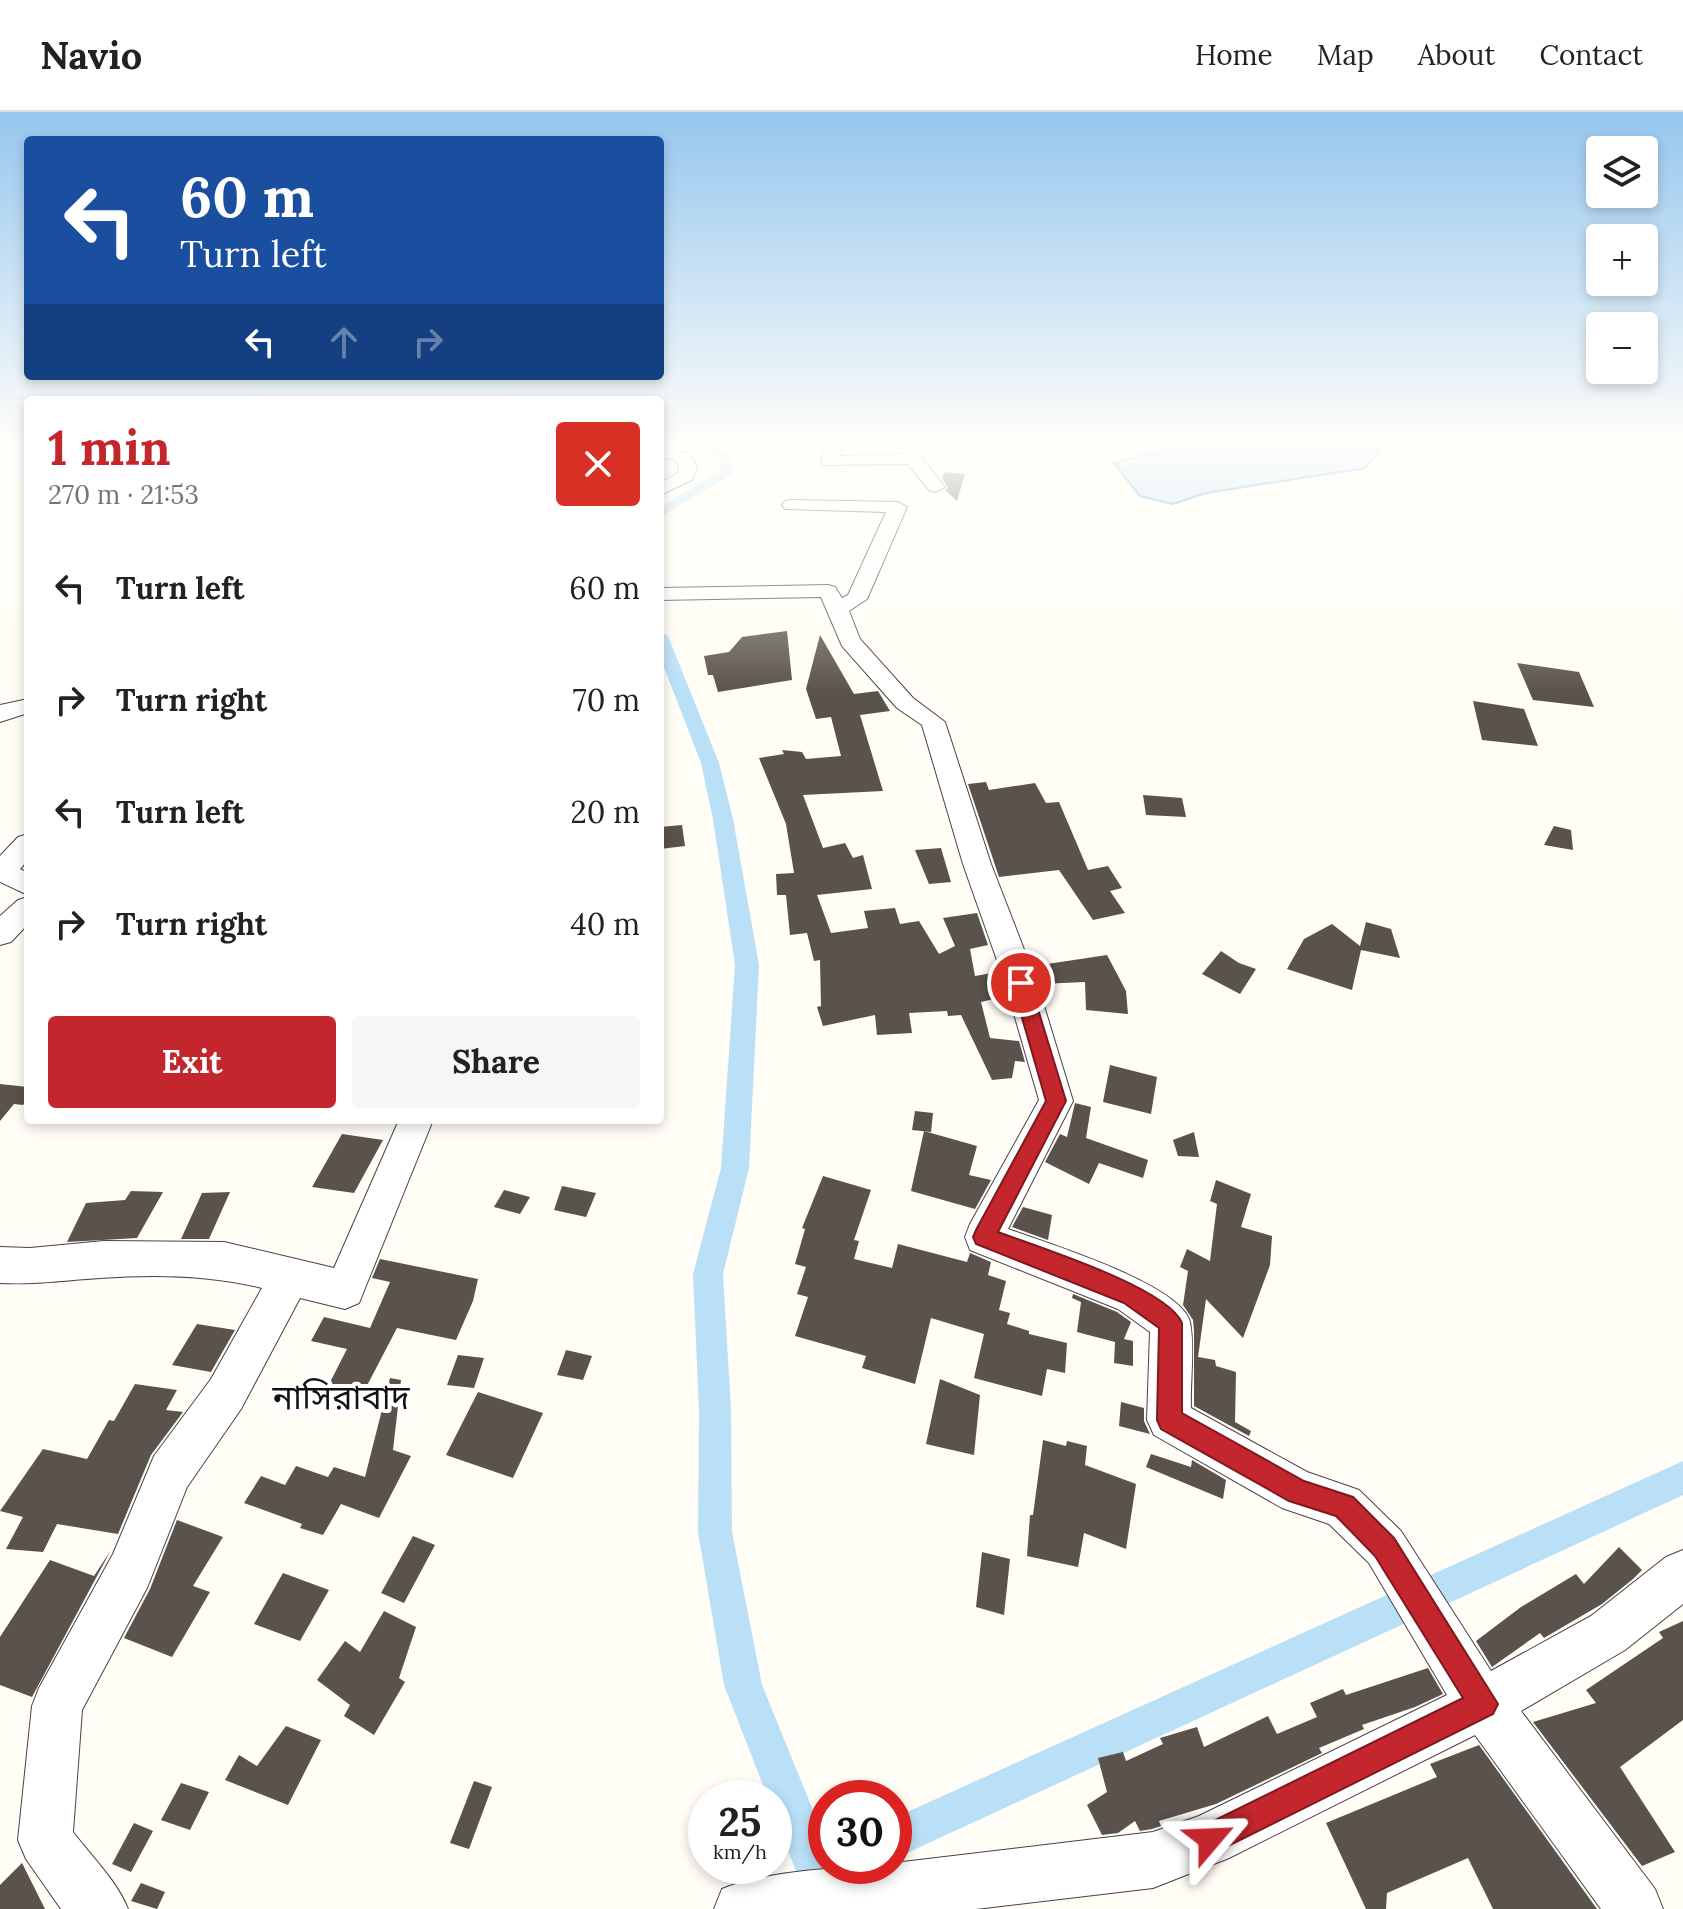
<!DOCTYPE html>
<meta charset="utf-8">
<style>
body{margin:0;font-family:Lora,"Noto Sans Bengali",serif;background:#f6f6f6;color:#222;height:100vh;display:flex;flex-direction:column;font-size:30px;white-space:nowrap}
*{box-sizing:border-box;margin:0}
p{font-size:26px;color:#767676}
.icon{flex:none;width:44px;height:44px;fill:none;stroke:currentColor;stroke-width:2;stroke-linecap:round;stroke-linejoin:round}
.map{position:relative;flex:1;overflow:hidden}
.side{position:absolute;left:24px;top:284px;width:640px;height:728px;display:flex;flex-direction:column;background:#fff;border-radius:8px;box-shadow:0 4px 12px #0003}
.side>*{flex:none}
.guide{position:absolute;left:24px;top:24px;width:640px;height:244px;border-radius:8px;box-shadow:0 4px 12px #0003;background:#1a4fa0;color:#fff;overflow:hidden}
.buttons{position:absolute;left:1586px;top:24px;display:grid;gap:16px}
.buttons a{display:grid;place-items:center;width:72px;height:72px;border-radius:8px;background:#fff;box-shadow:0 4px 12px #0003;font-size:40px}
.speed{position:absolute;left:688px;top:1668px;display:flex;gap:16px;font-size:40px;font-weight:700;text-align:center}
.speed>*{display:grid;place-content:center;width:104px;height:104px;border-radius:50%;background:#fff;box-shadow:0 4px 12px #0003;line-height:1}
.speed small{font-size:20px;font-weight:400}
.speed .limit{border:12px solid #d22;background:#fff;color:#111}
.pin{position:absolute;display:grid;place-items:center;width:68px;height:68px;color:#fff;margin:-34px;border:4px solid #fff;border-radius:50%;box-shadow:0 2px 8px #0007}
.me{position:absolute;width:88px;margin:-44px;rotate:64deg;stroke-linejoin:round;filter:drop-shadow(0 0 6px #0008)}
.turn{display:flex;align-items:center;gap:28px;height:168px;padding:0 24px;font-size:36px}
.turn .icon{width:104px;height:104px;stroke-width:2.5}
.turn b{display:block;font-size:56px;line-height:68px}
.lanes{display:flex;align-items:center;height:76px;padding:0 24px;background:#0003;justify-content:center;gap:40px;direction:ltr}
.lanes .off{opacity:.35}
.round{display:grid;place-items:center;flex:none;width:84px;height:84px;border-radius:8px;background:#f6f6f6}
.head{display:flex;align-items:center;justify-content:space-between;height:136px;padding:0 24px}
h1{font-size:48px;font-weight:800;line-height:60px;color:#c4262e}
.cta{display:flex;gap:16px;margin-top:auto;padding:16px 24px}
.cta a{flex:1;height:92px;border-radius:8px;background:#c4262e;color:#fff;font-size:32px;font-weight:800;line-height:92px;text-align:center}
.cta a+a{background:#f6f6f6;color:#222}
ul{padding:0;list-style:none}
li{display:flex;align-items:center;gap:24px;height:112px;padding:0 24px}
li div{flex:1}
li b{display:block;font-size:30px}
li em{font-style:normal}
header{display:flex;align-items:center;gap:48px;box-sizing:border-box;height:112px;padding:0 40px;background:#fff;border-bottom:2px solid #e0e0e0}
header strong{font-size:38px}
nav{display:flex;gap:44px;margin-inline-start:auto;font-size:28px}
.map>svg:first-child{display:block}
.water{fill:#b9e0f7;stroke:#3f96cf;stroke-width:2}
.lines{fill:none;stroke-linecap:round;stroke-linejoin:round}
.canal{fill:#b9e0f7;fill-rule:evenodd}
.building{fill:#5a524d}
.minor-casing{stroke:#444;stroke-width:2}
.minor{fill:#fff;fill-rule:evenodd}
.route{fill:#c4262e;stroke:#7f191e;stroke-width:2}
.labels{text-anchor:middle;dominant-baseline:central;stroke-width:8;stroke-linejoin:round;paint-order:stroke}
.near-quarter-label{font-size:34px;fill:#111;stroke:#fff}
</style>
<header>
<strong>Navio</strong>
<nav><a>Home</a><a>Map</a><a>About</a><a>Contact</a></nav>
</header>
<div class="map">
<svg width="1683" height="1797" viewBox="0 0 1683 1797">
<rect width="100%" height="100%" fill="#fffdf5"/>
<path class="water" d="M1196 329H1388L1365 356 1206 381 1173 392 1140 384 1114 351Z"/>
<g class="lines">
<g class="canal">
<path d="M698 329H711L729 344 732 362 660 405V395L719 360V348Z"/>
<path d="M660 519 668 524 719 651 733 707 759 853 749 1056 723 1162 731 1298 732 1420 762 1573 826 1730V1754H836L839 1762 835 1797H793L797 1762 774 1702V1686H768L724 1573 698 1420 699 1298 693 1162 721 1056 735 853 713 707 701 651 660 545Z"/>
<path d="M1683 1349V1383L894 1747V1706Z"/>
</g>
</g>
<g class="building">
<path d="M944 360 965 362 957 389 945 378 948 376 942 366Z"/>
<path d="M787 519 792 568 718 580 713 563H708L704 544 729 540 742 525Z"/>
<path d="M820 523 854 582 878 579 890 599 860 603 883 679 803 683 823 736 845 731 853 746 863 743 872 777 817 783 831 821 868 816 864 799 895 796 900 812 919 809 939 842 955 834 943 806 977 801 988 833 970 837 975 864 998 860 1006 884 981 890 990 926 1019 929 1025 950 1015 949 1012 966 992 968 961 903 948 904 947 899 909 901 912 921 877 923 875 903 823 914 817 895 821 894 820 848 814 849 807 821 790 823 786 783H777L776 762 794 761 786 712 759 646 784 642 782 638 802 640 806 647 841 644 831 605 816 607 806 577Z"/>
<path d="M1517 551 1579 560 1594 595 1533 588Z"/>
<path d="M1473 589 1524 597 1538 634 1482 628Z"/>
<path d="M986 670 989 678 1035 671 1046 691 1059 690 1088 758 1108 754 1122 776 1110 779 1125 801 1093 808 1059 758 999 765 968 672Z"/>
<path d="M1143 683 1182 686 1186 705 1146 703Z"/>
<path d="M682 713 685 734 660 737V715Z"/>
<path d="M1554 714 1571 718 1573 738 1544 733Z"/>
<path d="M941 736 951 770 929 772 915 738Z"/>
<path d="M1366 810 1391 817 1400 846 1361 838 1352 878 1287 857 1304 827 1332 812 1360 834Z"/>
<path d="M1221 839 1239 851 1256 857 1240 882 1202 862Z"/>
<path d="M1107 843 1126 879 1128 902 1086 898 1085 870 1040 872 1034 854Z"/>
<path d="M1110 953 1157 965 1151 1002 1103 990Z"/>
<path d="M0 972 28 975V987L23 993 14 992 0 1009Z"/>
<path d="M1075 991 1091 995 1086 1026 1148 1048 1143 1066 1099 1051 1089 1072 1045 1050 1060 1022 1067 1025Z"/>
<path d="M915 999 933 1001 931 1020 912 1018Z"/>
<path d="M924 1019 977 1034 969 1063 991 1068 975 1097 911 1079Z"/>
<path d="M1194 1020 1199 1045 1178 1044 1173 1028Z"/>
<path d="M342 1022 383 1028 354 1081 312 1075Z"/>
<path d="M823 1064 871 1078 854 1128 859 1129 854 1147 892 1156 898 1132 967 1150 970 1141 991 1150 988 1163 1006 1169 999 1198 1010 1201 1007 1212 1029 1219V1222L1067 1231 1065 1261 1047 1257 1042 1284 974 1266 984 1222 931 1206 915 1272 862 1256 866 1244 795 1224 808 1185 797 1182 806 1155 795 1152 805 1117 802 1116Z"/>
<path d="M1216 1068 1251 1082 1241 1115 1272 1124 1270 1153 1243 1226 1206 1187 1198 1245 1215 1248 1216 1254 1236 1260 1235 1310 1251 1319 1249 1324 1194 1294V1219L1193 1208 1183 1193 1188 1159 1180 1155 1187 1137 1210 1149 1217 1092 1210 1089Z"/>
<path d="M562 1074 596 1081 586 1105 554 1098Z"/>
<path d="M504 1078 530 1085 520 1102 494 1095Z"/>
<path d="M131 1079 163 1080 137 1126 67 1130 86 1091 125 1088Z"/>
<path d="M230 1080 209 1127H181L202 1081Z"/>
<path d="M1023 1095 1052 1103 1048 1128 1012 1115Z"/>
<path d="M380 1147 478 1167 473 1189 456 1228 397 1216 359 1289 324 1282 347 1237 311 1229 324 1205 370 1216 390 1170 372 1166Z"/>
<path d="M1073 1182 1117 1200 1131 1210 1124 1227 1133 1229V1254L1114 1251 1115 1230 1077 1220 1081 1190 1072 1186Z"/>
<path d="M197 1212 235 1218 211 1260 172 1253Z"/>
<path d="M566 1238 592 1244 583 1268 557 1263Z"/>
<path d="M458 1243 484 1246 474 1276 447 1273Z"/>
<path d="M390 1266 401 1268 393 1338 411 1344 379 1406 341 1392 323 1423 300 1416 302 1412 244 1391 261 1364 285 1373 296 1354 328 1365 334 1355 365 1365Z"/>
<path d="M940 1267 980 1283 974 1343 926 1332Z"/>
<path d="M135 1272 177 1278 166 1298 183 1300 151 1343 118 1422 57 1412 43 1440 6 1437 23 1405 0 1399 43 1337 87 1347 109 1308 114 1309Z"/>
<path d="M478 1280 543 1301 513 1366 446 1343Z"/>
<path d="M1121 1290 1144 1296V1309L1150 1322 1119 1314Z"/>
<path d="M1043 1328 1066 1334 1067 1329 1087 1334 1085 1353 1136 1372 1126 1437 1084 1421 1078 1455 1027 1444 1030 1403H1033Z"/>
<path d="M1151 1342 1191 1355 1192 1348 1226 1368 1223 1387 1146 1355Z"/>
<path d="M177 1408 223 1425 193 1474 210 1480 172 1545 124 1526 150 1477Z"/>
<path d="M413 1424 435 1433 404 1491 381 1481Z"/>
<path d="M1619 1435 1642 1458 1633 1467 1602 1492 1544 1526 1540 1521 1492 1555 1476 1529 1521 1495 1576 1462 1584 1472Z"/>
<path d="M111 1438 32 1585 0 1573V1525L50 1448 94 1464Z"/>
<path d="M982 1440 1010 1447 1004 1503 976 1495Z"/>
<path d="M283 1461 329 1478 300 1529 254 1512Z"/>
<path d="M384 1499 416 1515 399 1566 405 1570 374 1623 344 1604 350 1593 317 1568 345 1529 360 1540Z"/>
<path d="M1683 1509V1608L1620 1655 1675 1740 1642 1754 1533 1610 1596 1591 1586 1578 1663 1526 1659 1520Z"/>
<path d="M1428 1556 1443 1582 1415 1595 1362 1613 1364 1617 1319 1636 1322 1641 1216 1692 1159 1709 1161 1714 1152 1717 1140 1719 1135 1709 1118 1721 1102 1723 1087 1693 1107 1680 1098 1646 1123 1640 1126 1649 1163 1632 1160 1626 1197 1615 1204 1635 1268 1604 1277 1622 1317 1605 1310 1591 1343 1577 1346 1583Z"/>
<path d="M286 1614 321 1628 288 1693 225 1668 239 1643 257 1654Z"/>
<path d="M1479 1633 1597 1797H1493L1468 1746 1387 1781 1386 1797H1366L1326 1711 1437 1665 1430 1652Z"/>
<path d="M474 1669 492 1675 469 1737 450 1731Z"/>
<path d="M181 1671 209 1680 190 1718 161 1708Z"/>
<path d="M134 1711 153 1719 131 1760 112 1752Z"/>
<path d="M22 1751 45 1797H0V1773Z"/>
<path d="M141 1771 165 1780 157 1797 131 1789Z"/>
</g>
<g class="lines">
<g class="minor-casing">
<g id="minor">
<path d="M828 329H844L839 344 905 342 907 329H923L922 346 945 375 936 380 930 379 908 352 823 353 821 349Z"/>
<path d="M660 334 689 342 697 355 692 368 660 383V371L678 361 679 355 676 349 660 344Z"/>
<path d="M791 388 898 390 907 395 867 487 849 499 860 527 913 586 945 610 991 752 1037 871 1073 989 1008 1117C1046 1131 1181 1172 1190 1210 1195 1234 1190 1271 1191 1296L1307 1360 1359 1378 1401 1419 1491 1559 1591 1504 1666 1445 1683 1438V1492L1625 1538 1521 1599 1655 1777 1663 1797H1601L1475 1623 1229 1746 1153 1776 976 1797H714L722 1777C765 1759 846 1754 894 1754V1751L1153 1720 1199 1704 1447 1583 1369 1451 1329 1412 1282 1396 1154 1323 1147 1308 1150 1220 1118 1197 970 1138 965 1125 970 1112 1039 988 1005 871 963 752 922 613 897 596 842 534 821 485 660 488V476L828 473 835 475 842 486 848 483 886 400 785 397 782 393 785 389Z"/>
<path d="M28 587V601L0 610V593Z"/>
<path d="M28 722V748L20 757 28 761V783L0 770V744L18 725Z"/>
<path d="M28 785V812L11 830 0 833V804L18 788Z"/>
<path d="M399 1008H433L359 1191 345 1197 300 1186 241 1297 187 1375 147 1476 82 1598 73 1720C92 1745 117 1769 128 1797H61L26 1747 18 1728 32 1594 39 1576 113 1442 154 1344 211 1267 262 1176C211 1163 153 1162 100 1166 66 1168 34 1173 0 1171V1135L30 1136 104 1129 224 1130 334 1156Z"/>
</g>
</g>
<use href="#minor" class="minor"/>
</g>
<linearGradient id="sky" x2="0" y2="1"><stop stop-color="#95c6ee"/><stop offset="0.57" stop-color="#fffefa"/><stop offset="1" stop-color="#fffefa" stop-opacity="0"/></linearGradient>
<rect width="1683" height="580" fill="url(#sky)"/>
<path class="route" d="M1021 864 1030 871 1066 989 998 1120C1037 1135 1167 1175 1182 1211V1301L1304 1369 1353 1385 1394 1426 1498 1592 1493 1602 1210 1743 1199 1738 1194 1727 1199 1716 1463 1586 1375 1444 1336 1404 1289 1389 1161 1317 1157 1308 1159 1216 1124 1191 976 1132 973 1125 976 1118 1046 989 1012 871Z"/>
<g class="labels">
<g class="near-quarter-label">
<text x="341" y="1284">নাসিরাবাদ</text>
</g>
</g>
</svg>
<div class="buttons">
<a><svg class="icon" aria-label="layers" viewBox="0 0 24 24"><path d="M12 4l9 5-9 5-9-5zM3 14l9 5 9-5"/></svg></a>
<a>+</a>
<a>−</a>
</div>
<div class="speed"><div>25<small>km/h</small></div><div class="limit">30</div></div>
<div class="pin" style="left:1021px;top:871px;background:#d93025"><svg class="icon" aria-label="arrive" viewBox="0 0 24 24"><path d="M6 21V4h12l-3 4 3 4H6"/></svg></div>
<svg class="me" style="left:1210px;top:1727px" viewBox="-20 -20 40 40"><path d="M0-17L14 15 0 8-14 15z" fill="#c4262e" stroke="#fff" stroke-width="4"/></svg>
<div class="guide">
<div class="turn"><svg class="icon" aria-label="left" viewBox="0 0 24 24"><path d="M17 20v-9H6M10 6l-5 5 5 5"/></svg><div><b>60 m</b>Turn left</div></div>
<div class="lanes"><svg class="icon" aria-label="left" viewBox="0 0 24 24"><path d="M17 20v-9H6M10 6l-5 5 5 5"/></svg><svg class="icon off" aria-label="ahead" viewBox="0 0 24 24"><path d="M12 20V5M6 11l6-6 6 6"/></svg><svg class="icon off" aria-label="right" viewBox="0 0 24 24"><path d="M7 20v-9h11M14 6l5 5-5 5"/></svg></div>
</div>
<section class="side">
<div class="head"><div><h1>1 min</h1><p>270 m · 21:53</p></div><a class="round" style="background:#d93025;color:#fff"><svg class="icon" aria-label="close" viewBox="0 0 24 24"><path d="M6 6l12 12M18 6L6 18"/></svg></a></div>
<ul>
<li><svg class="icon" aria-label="left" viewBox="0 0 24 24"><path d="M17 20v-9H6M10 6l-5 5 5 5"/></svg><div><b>Turn left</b></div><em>60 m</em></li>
<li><svg class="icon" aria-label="right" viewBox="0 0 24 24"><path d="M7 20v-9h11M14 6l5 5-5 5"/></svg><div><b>Turn right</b></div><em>70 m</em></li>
<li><svg class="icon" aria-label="left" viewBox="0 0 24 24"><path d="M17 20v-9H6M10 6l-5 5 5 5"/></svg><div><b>Turn left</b></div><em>20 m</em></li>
<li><svg class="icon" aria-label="right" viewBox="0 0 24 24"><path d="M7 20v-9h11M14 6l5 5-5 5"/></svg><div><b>Turn right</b></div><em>40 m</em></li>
</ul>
<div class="cta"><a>Exit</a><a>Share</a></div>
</section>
</div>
